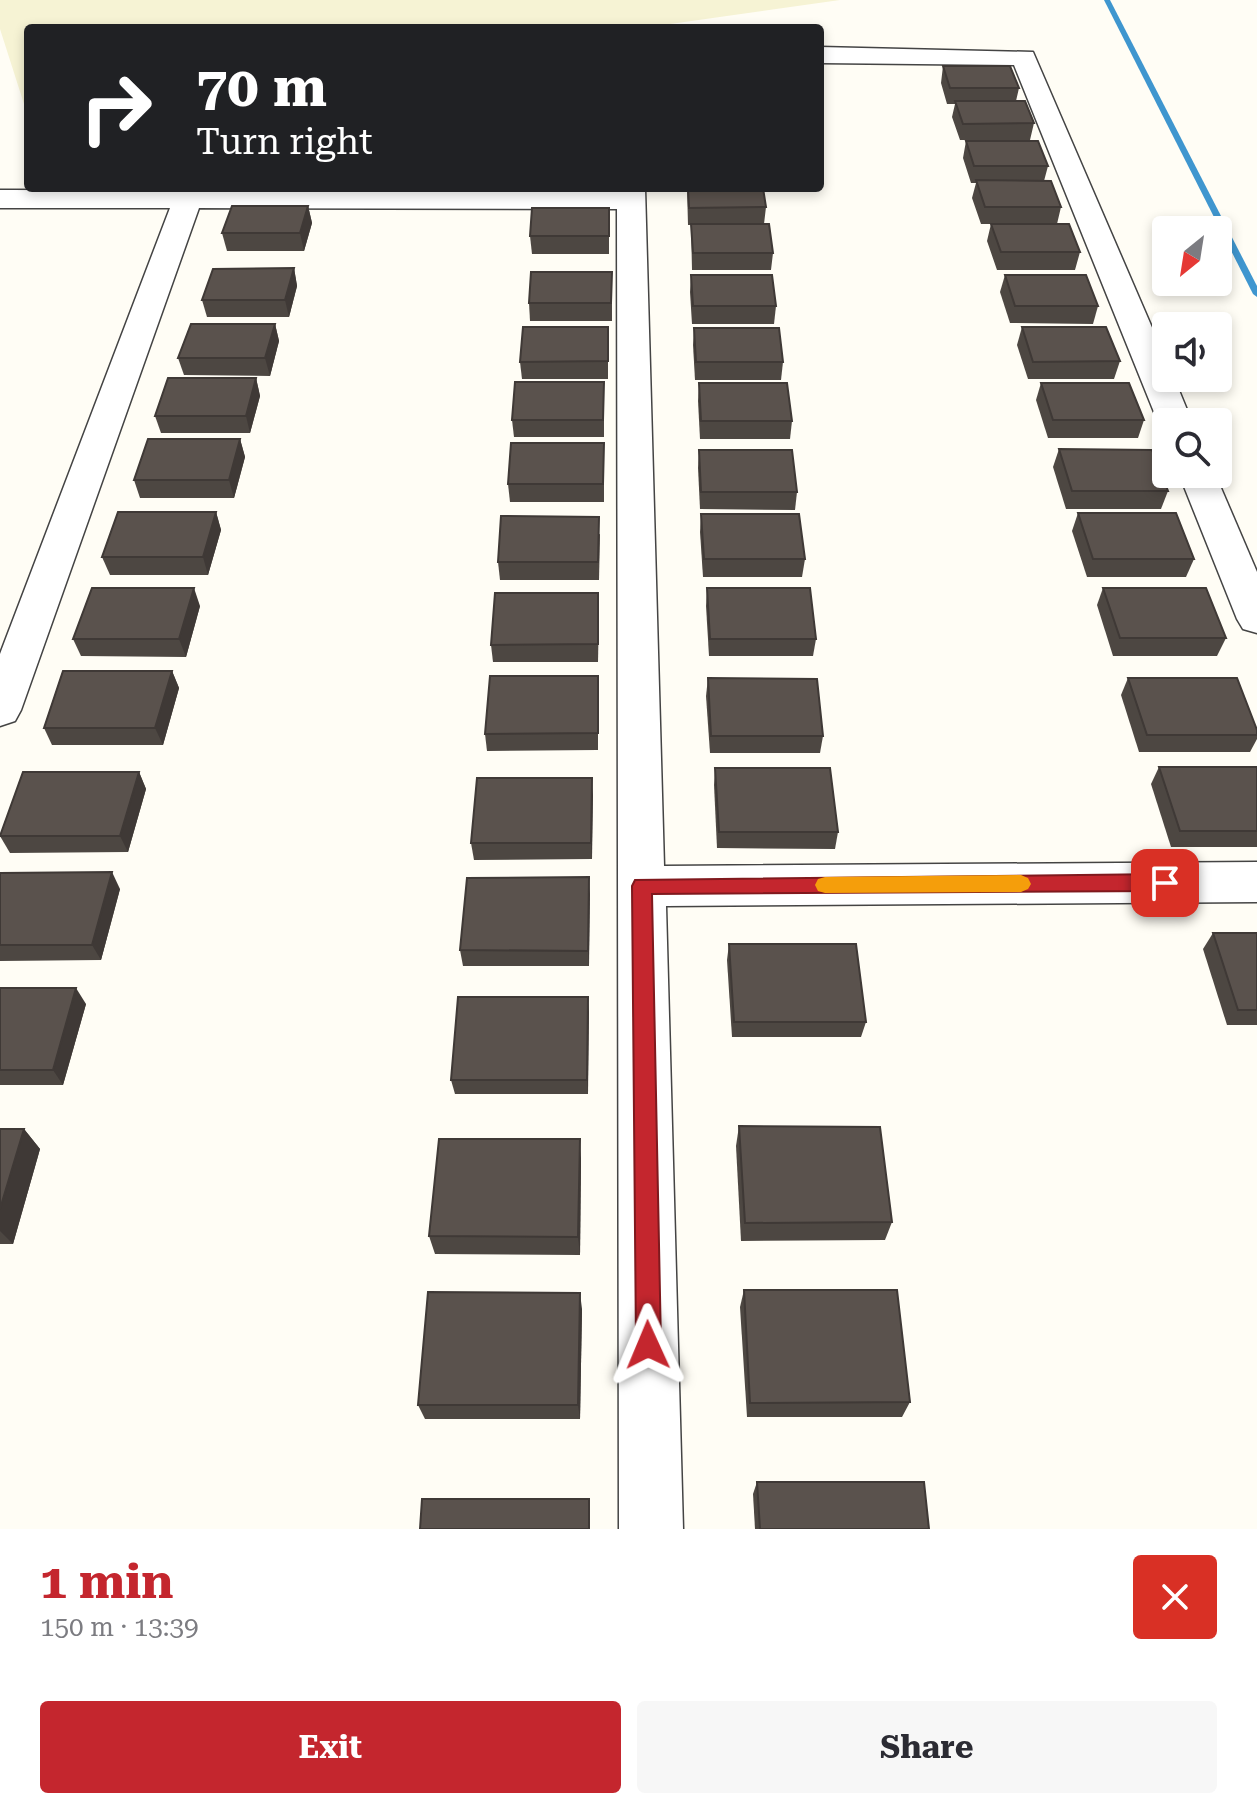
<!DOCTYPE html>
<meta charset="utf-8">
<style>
body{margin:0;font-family:"Roboto Serif",serif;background:#f7f7f7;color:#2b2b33;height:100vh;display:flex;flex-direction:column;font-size:30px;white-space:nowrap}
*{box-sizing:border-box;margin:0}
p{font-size:26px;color:#7c7c81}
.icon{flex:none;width:44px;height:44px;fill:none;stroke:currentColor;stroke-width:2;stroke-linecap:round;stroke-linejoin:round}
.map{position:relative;height:1529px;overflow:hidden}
.drawer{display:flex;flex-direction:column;background:#fff;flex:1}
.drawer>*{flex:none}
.guide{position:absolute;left:24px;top:24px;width:800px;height:168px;border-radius:8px;box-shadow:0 4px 12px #0003;background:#202124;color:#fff;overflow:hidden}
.needle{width:52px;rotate:210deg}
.tools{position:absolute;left:1152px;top:216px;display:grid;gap:16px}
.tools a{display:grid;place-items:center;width:80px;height:80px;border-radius:8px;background:#fff;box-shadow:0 4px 12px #0003;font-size:40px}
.pin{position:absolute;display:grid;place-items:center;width:68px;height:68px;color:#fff;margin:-34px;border-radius:16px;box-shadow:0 4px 12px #0006}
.me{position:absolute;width:88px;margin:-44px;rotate:359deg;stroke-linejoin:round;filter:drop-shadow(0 0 6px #0008)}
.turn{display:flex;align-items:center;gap:28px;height:168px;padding:0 40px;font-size:36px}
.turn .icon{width:104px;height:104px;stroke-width:2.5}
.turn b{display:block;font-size:56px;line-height:68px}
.round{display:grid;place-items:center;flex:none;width:84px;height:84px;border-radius:8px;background:#f7f7f7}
.headline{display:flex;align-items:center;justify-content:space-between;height:136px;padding:0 40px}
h1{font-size:48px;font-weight:700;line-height:60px;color:#c4262e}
.button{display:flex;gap:16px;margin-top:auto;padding:16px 40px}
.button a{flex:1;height:92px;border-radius:8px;background:#c4262e;color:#fff;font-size:32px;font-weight:700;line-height:92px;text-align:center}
.button a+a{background:#f7f7f7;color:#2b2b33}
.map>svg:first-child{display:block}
.farmland{fill:#f6f3d4}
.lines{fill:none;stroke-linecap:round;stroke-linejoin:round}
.stream{fill:#3f96cf;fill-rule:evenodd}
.minor-casing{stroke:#444;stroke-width:3}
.minor{fill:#fff;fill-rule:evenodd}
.wall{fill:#4d4742}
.shaded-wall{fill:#3f3936}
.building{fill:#5a524d;stroke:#3f3936;stroke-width:2}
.route{fill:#c4262e;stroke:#7f191e;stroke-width:2}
.slow{fill:#f59e0b}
</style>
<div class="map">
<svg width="1257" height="1529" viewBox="0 0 1257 1529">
<rect width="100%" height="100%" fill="#fffdf5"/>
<path class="farmland" d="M0 0H840L642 28H28V104H24L0 29Z"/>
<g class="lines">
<path class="stream" d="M1104 0H1110L1257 286V297L1253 294Z"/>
<g class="minor-casing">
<g id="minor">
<path d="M820 47 1033 52 1166 360V378H1174L1192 422H1166V431L1158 422 1014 65 820 63Z"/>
<path d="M617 188H645L664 866 1257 862V902L666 906 683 1529H619L617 209 199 208 21 710 15 721 0 726V654L170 208H0V190L617 191Z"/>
<path d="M1179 474H1215L1257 572V633L1243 629 1237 619Z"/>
</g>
</g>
<use href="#minor" class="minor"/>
</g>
<g class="wall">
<path d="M943 66 1019 88 1016 101 1034 123 1030 140H960L952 117 955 104H947L941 83Z"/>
<path d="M966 141 1048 166 1044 181 1061 207 1057 224 1080 252 1075 270H997L987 241 991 224H981L972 198 976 183H971L963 158Z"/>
<path d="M687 188H763L766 207 764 224 773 253 771 270H692L691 225H688Z"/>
<path d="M308 206 312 223 304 251H227L222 233Z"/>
<path d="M609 208V254H532L530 236Z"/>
<path d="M294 268 297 286 289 317H207L202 300Z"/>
<path d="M612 272V321H530L529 303Z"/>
<path d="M691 275 776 306 774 324H692L690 292Z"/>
<path d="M1005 275 1098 306 1093 324 1010 323 1000 292Z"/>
<path d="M275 324 279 341 270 376 184 375 178 358Z"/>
<path d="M608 327V379H522L520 362Z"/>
<path d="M1022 327 1120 361 1114 379H1028L1017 345Z"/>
<path d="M694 328 783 362 781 380H695L693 345Z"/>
<path d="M256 378 260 396 250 433H161L155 416Z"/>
<path d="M604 382V437H514L512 420Z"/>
<path d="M699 383 792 421 790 439H700L698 401Z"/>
<path d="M1041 383 1144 420 1138 438H1048L1036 400Z"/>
<path d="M240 439 245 457 234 498H140L134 480Z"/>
<path d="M604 443V502H510L508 484Z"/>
<path d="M1059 449 1168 491 1161 509H1066L1053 467Z"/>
<path d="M699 450 797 492 795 510 700 509 698 468Z"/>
<path d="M216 512 221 530 208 575H110L102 557Z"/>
<path d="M1078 513 1194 559 1186 577H1087L1072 531Z"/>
<path d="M701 514 805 559 802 577H703L700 532Z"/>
<path d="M600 534 599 580H500L498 562Z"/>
<path d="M707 588 816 639 813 656H709L706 606Z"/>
<path d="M1103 588 1226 638 1217 656H1113L1097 605Z"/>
<path d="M200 606 186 657 81 656 73 639Z"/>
<path d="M599 611 598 662H493L491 645Z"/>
<path d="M172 671 179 688 163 745H52L44 728Z"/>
<path d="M598 676V750L487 751 485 734Z"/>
<path d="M708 678 823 736 820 753H710L706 696Z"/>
<path d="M1128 678 1257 730V739L1250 752H1139L1121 695Z"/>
<path d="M1159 767H1257V847H1171L1151 784Z"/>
<path d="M715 768 838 832 835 849 717 848 714 785Z"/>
<path d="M139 772 146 789 128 852 10 853 0 836Z"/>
<path d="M592 778V859L474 860 471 843Z"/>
<path d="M0 873 120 889 101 960 0 961Z"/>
<path d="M589 877V966H463L460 950Z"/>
<path d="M1213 933H1257V1025H1227L1203 949Z"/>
<path d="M729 944 866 1022 861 1037H732L727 960Z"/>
<path d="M0 988 86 1004 63 1085H0Z"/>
<path d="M588 997V1094H455L451 1080Z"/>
<path d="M739 1126 892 1222 885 1240 741 1241 736 1146Z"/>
<path d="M0 1129H24L40 1149 13 1244H0Z"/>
<path d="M581 1158 580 1255 435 1254 429 1236Z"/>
<path d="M744 1290 910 1402 902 1417H747L740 1307Z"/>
<path d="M582 1309 580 1419H425L418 1405Z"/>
<path d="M757 1482 929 1529H755L753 1494Z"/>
</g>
<g class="shaded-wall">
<path d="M308 206 312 223 304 251 300 233Z"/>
<path d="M294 268 297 286 289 317 285 300Z"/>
<path d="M275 324 279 341 270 376 265 358Z"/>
<path d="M256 378 260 396 250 433 246 416Z"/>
<path d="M240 439 245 457 234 498 229 480Z"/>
<path d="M216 512 221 530 208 575 203 557Z"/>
<path d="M194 588 200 606 186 657 179 639Z"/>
<path d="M172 671 179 688 163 745 155 728Z"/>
<path d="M139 772 146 789 128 852 120 836Z"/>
<path d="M592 778 593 795 592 859 591 843Z"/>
<path d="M112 872 120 889 101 960 92 945Z"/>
<path d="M589 877 590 894 589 966 588 951Z"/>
<path d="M76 988 86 1004 63 1085 53 1070Z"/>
<path d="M588 997 589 1012 588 1094 587 1080Z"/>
<path d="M24 1129 40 1149 13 1244 0 1231V1209Z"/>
<path d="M580 1139 581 1158 580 1255 578 1237Z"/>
<path d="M580 1293 582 1309 580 1419 578 1405Z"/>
</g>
<g class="building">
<path d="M943 66H1010L1019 88H950Z"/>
<path d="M955 101H1025L1034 123 963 124Z"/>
<path d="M966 141H1038L1048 166H974Z"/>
<path d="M976 180 1051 181 1061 207H985Z"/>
<path d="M688 188H763L766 207 689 208Z"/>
<path d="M232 206H308L300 233H222Z"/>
<path d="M532 208H609V236H530Z"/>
<path d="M691 224H769L773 253H693Z"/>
<path d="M991 224H1069L1080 252H1001Z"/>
<path d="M294 268 285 300H202L213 269Z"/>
<path d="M531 272H612L611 303H529Z"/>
<path d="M691 275H772L776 306H693Z"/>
<path d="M1005 275H1086L1098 306H1015Z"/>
<path d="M191 324H275L265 358H178Z"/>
<path d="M523 327H608V361L520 362Z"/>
<path d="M1022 327H1106L1120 361 1033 362Z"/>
<path d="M694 328H779L783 362H696Z"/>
<path d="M168 378H256L246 416H155Z"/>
<path d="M515 382H604L603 420H512Z"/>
<path d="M699 383H787L792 421H701Z"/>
<path d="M1041 383H1129L1144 420H1053Z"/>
<path d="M148 439H240L229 480H134Z"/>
<path d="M511 443H604L603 484H508Z"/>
<path d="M1059 449 1152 450 1168 491H1072Z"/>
<path d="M699 450H792L797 492H701Z"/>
<path d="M118 512H216L203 557H102Z"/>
<path d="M1078 513H1176L1194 559H1093Z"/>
<path d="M701 514H799L805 559H704Z"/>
<path d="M501 516 599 517 598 562H498Z"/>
<path d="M92 588H194L179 639H73Z"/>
<path d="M707 588H810L816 639H710Z"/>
<path d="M1103 588H1206L1226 638H1120Z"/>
<path d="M495 593H598V644L491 645Z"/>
<path d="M63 671H172L155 728H44Z"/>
<path d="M490 676H598V733L485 734Z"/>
<path d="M708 678 817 679 823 736H711Z"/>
<path d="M1128 678H1237L1257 730V735H1147Z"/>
<path d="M1159 767H1257V831H1180Z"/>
<path d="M715 768H830L838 832H719Z"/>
<path d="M23 772H139L120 836H0Z"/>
<path d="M477 778H592L591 843H471Z"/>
<path d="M112 872 92 945H0V873Z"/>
<path d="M589 877 588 951 460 950 467 878Z"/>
<path d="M1213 933H1257V1010H1238Z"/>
<path d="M729 944H856L866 1022H734Z"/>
<path d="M0 988H76L53 1070H0Z"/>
<path d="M458 997H588L587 1080H451Z"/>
<path d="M739 1126 880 1127 892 1222 745 1223Z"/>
<path d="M0 1129H24L0 1209Z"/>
<path d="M439 1139H580L578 1237 429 1236Z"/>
<path d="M744 1290H897L910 1402 750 1403Z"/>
<path d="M428 1292 580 1293 578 1405H418Z"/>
<path d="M757 1482H924L929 1529H760Z"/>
<path d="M422 1499H589V1529H420Z"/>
</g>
<path class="route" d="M1165 874 1172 877 1175 883 1172 888 1165 891 652 894 661 1345 657 1354 648 1357 640 1354 636 1345 632 886 635 880Z"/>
<path class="slow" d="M1021 875 1028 878 1031 884 1028 889 1021 892 825 893 818 891 815 885 818 879 825 877Z"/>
</svg>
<div class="tools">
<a><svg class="needle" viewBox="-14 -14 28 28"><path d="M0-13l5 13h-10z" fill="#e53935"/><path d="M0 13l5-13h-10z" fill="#7c7c81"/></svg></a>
<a><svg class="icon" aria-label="sound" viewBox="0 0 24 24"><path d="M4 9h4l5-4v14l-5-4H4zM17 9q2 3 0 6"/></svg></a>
<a><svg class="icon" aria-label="search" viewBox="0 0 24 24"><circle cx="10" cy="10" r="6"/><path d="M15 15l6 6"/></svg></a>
</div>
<div class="pin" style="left:1165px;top:883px;background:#d93025"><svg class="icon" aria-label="arrive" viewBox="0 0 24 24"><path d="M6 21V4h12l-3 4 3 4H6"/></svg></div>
<svg class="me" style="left:648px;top:1345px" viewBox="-20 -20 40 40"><path d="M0-17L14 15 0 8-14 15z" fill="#c4262e" stroke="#fff" stroke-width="4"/></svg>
<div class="guide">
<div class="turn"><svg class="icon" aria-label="right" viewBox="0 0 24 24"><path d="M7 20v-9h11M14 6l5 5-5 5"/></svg><div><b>70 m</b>Turn right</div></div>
</div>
</div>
<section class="drawer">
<div class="headline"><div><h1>1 min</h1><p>150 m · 13:39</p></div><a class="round" style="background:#d93025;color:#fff"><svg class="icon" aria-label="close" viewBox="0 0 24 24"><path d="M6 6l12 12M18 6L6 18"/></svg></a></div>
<div class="button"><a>Exit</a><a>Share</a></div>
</section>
